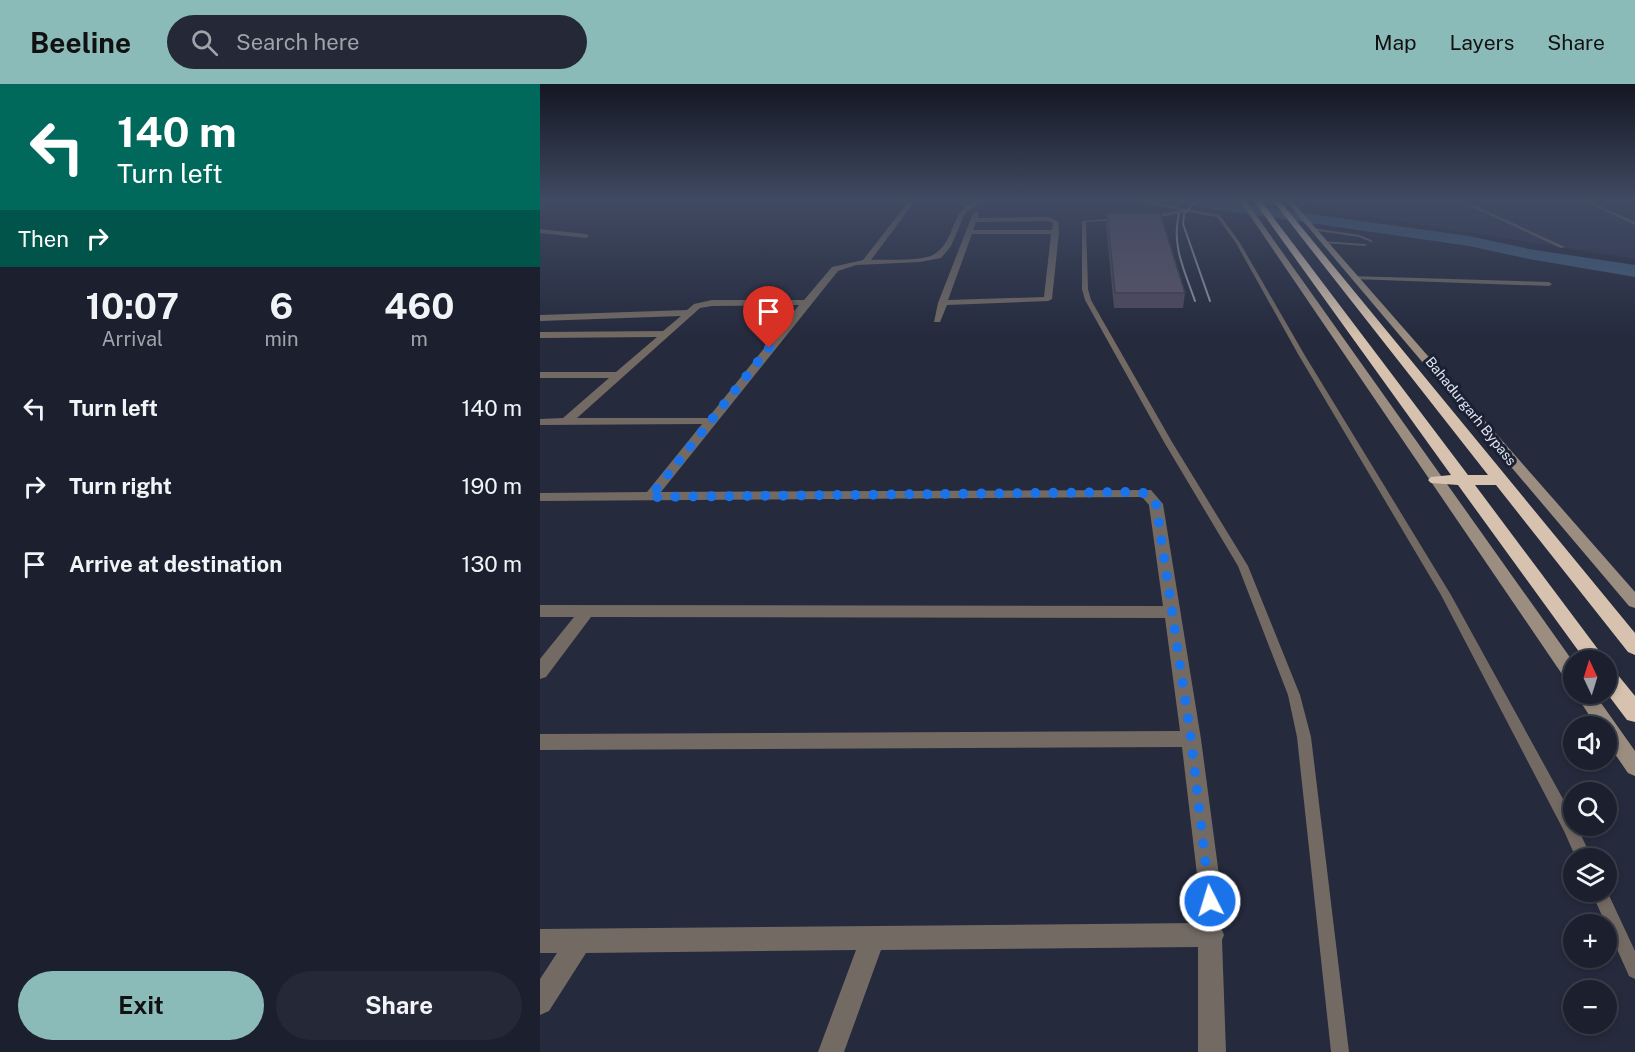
<!DOCTYPE html>
<meta charset="utf-8">
<style>
body{margin:0;font-family:"Public Sans",sans-serif;background:#252836;color:#f1f3f6;height:100vh;display:flex;flex-direction:column;font-size:22px;white-space:nowrap}
*{box-sizing:border-box;margin:0}
p{font-size:20px;color:#a0a3aa}
.icon{flex:none;width:33px;height:33px;fill:none;stroke:currentColor;stroke-width:2;stroke-linecap:round;stroke-linejoin:round}
.map{position:relative;flex:1;overflow:hidden}
.side{display:flex;flex-direction:column;background:#1c202e;width:540px}
.side>*{flex:none}
.banner{background:#00695c;color:#fff;overflow:hidden}
.needle{width:39px;rotate:356deg}
.buttons{position:absolute;left:1023px;top:566px;display:grid;gap:12px}
.buttons a{display:grid;place-items:center;width:54px;height:54px;border-radius:50%;background:#1c202e;box-shadow:0 3px 9px #0003,0 0 0 2px #3a3e4a;font-size:30px}
.pin{position:absolute;display:grid;place-items:center;width:51px;height:51px;color:#fff;margin:-62px -26px;border-radius:50% 50% 50% 0;rotate:-45deg;box-shadow:0 0 6px #0007}
.pin .icon{rotate:45deg}
.me{position:absolute;width:66px;margin:-33px;rotate:355deg;stroke-linejoin:round;filter:drop-shadow(0 0 4px #0008)}
.turn{display:flex;align-items:center;gap:21px;height:126px;padding:0 18px;font-size:27px}
.turn .icon{width:78px;height:78px;stroke-width:2.5}
.turn b{display:block;font-size:42px;line-height:51px}
.then{display:flex;align-items:center;height:57px;padding:0 18px;background:#0003;gap:12px;font-size:22px}
.eta{display:flex;justify-content:space-evenly;align-items:center;height:102px;text-align:center}
.eta b{font-size:36px;font-weight:700;line-height:42px}
.cta{display:flex;gap:12px;margin-top:auto;padding:12px 18px}
.cta a{flex:1;height:69px;border-radius:36px;background:#8bbbb9;color:#111;font-size:24px;font-weight:700;line-height:69px;text-align:center}
.cta a+a{background:#252836;color:#f1f3f6}
ul{padding:0;list-style:none}
li{display:flex;align-items:center;gap:18px;height:78px;padding:0 18px}
li div{flex:1}
li b{display:block;font-size:22px}
li em{font-style:normal}
header{display:flex;align-items:center;gap:36px;box-sizing:border-box;height:84px;padding:0 30px;background:#8bbbb9;color:#111}
header strong{font-size:28px}
nav{display:flex;gap:33px;margin-inline-start:auto;font-size:21px}
.search{width:420px;height:54px;background:#252836;display:flex;align-items:center;gap:15px;box-sizing:border-box;padding:0 21px;border-radius:33px;color:#a0a3aa;font-size:22px}
main{display:flex;flex:1;min-height:0}
.map>svg:first-child{display:block}
.built{fill:#2d354c}
.lines{fill:none;stroke-linecap:round;stroke-linejoin:round}
.river{fill:#415f7d;fill-rule:evenodd}
.lane{fill:#736a63;fill-rule:evenodd}
.street{fill:#736a63;fill-rule:evenodd}
.secondary{fill:#9b8e81;fill-rule:evenodd}
.highway{fill:#d6c2ae;fill-rule:evenodd}
.rail{stroke:#9499a8;stroke-width:2}
.wall{fill:#4f495c}
.building{fill:#5c556b;stroke:#403c4b;stroke-width:1.5}
.route{stroke:#1a73e8;stroke-width:10;stroke-dasharray:0 18}
.labels{text-anchor:middle;dominant-baseline:central;stroke-width:6;stroke-linejoin:round;paint-order:stroke}
.far-street-label{font-size:14px;fill:#e0e5f1;stroke:#1b2132}
</style>
<header>
<strong>Beeline</strong>
<div class="search"><svg class="icon" aria-label="search" viewBox="0 0 24 24"><circle cx="10" cy="10" r="6"/><path d="M15 15l6 6"/></svg>Search here</div>
<nav><a>Map</a><a>Layers</a><a>Share</a></nav>
</header>
<main>
<section class="side">
<div class="banner">
<div class="turn"><svg class="icon" aria-label="left" viewBox="0 0 24 24"><path d="M17 20v-9H6M10 6l-5 5 5 5"/></svg><div><b>140 m</b>Turn left</div></div>
<div class="then">Then<svg class="icon" aria-label="right" viewBox="0 0 24 24"><path d="M7 20v-9h11M14 6l5 5-5 5"/></svg></div>
</div>
<div class="eta">
<div><b>10:07</b><p>Arrival</p></div>
<div><b>6</b><p>min</p></div>
<div><b>460</b><p>m</p></div>
</div>
<ul>
<li><svg class="icon" aria-label="left" viewBox="0 0 24 24"><path d="M17 20v-9H6M10 6l-5 5 5 5"/></svg><div><b>Turn left</b></div><em>140 m</em></li>
<li><svg class="icon" aria-label="right" viewBox="0 0 24 24"><path d="M7 20v-9h11M14 6l5 5-5 5"/></svg><div><b>Turn right</b></div><em>190 m</em></li>
<li><svg class="icon" aria-label="arrive" viewBox="0 0 24 24"><path d="M6 21V4h12l-3 4 3 4H6"/></svg><div><b>Arrive at destination</b></div><em>130 m</em></li>
</ul>
<div class="cta"><a>Exit</a><a>Share</a></div>
</section>
<div class="map">
<svg width="1095" height="968" viewBox="0 0 1095 968">
<rect width="100%" height="100%" fill="#252a3d"/>
<path class="built" d="M758 117H1095V175L763 122Z"/>
<g class="lines">
<path class="river" d="M639 117H679L929 152 989 165 1095 181V193L989 175 929 162 646 121Z"/>
<g class="lane">
<path d="M595 117H604L680 131 700 159 764 270 911 511 1034 735V741H1036L1052 774H1036L1024 747 901 511 758 270 696 159 677 133 647 128 609 135 607 133 641 126Z"/>
<path d="M919 117H925L1025 163 1021 164Z"/>
<path d="M1044 117H1050L1095 138V141Z"/>
<path d="M579 134 581 136 546 138 548 205 551 216 632 358 708 482 760 611 771 653 809 968H791L757 653 748 611 698 482 624 358 545 216 542 205V137Z"/>
<path d="M773 144 820 151 833 157 831 158 819 153 771 146Z"/>
<path d="M782 157 825 160 827 161 825 162 784 159Z"/>
<path d="M811 192 1009 198 1012 200 1009 202 813 195 811 194Z"/>
<path d="M1066 805 1095 867V895L1089 892 1051 807H1066Z"/>
</g>
<g class="street">
<path d="M369 117H375L331 176C347 175 385 178 396 169 418 154 410 117 444 117L425 129 411 162 401 174 380 178 316 181 298 187 121 408 611 406 623 420 661 655 680 799 682 846 684 851 682 856 686 968H658V863L341 866 304 968H278L316 866 46 869 9 927 0 931V895L17 869H0V845L658 839V799L642 663 0 666V650L640 647 625 534 51 533 6 593 0 595V575L34 533H0V521L623 522 609 421 602 413 0 417V409L107 408 162 340 0 341V335L23 334 69 294H0V288H76L117 253 0 254V248L123 247 141 232 0 237V231L147 226 154 220 172 216H264L292 183 323 176ZM259 221 168 334H37L160 224 172 222Z"/>
<path d="M436 127 439 129 437 134 508 133 518 137 519 148 512 215 508 217 407 221 400 238H394L398 219 433 129ZM507 137 513 139 512 146H433L436 138ZM432 150H511L504 213 408 216Z"/>
<path d="M0 145 46 150 49 152 46 154 0 149Z"/>
</g>
<g class="secondary">
<path d="M700 117H706L1034 579V601L1028 599Z"/>
<path d="M746 117H752L1095 508V524L1089 522Z"/>
<path d="M1035 609H1054L1095 667V692L1088 689 1066 657V642H1056Z"/>
</g>
<g class="highway">
<path d="M714 117H721L928 391H948L733 117H740L1095 549V571L1088 568 956 401H935L1066 576H1045L918 401 891 399 888 396 891 393 911 391Z"/>
<path d="M1066 583 1073 585 1095 612V638L1087 636 1066 608Z"/>
</g>
<g class="rail">
<path d="M655 117 644 130 643 140 670 217"/>
<path d="M639 130C631 161 645 188 655 217"/>
</g>
</g>
<path class="wall" d="M567 129 645 209 643 224H574L566 141Z"/>
<path class="building" d="M567 129H620L645 209H575Z"/>
<linearGradient id="sky" x2="0" y2="1"><stop stop-color="#141722"/><stop offset="0.46" stop-color="#404a62"/><stop offset="1" stop-color="#404a62" stop-opacity="0"/></linearGradient>
<rect width="1095" height="253" fill="url(#sky)"/>
<g class="lines">
<path class="route" d="M229 264 110 413 597 408C607 409 611 412 616 420L651 655 670 817"/>
</g>
<g class="labels">
<g class="far-street-label">
<text transform="translate(931 327) rotate(51)">Bahadurgarh Bypass</text>
</g>
</g>
</svg>
<div class="buttons">
<a><svg class="needle" viewBox="-14 -14 28 28"><path d="M0-13l5 13h-10z" fill="#e53935"/><path d="M0 13l5-13h-10z" fill="#a0a3aa"/></svg></a>
<a><svg class="icon" aria-label="sound" viewBox="0 0 24 24"><path d="M4 9h4l5-4v14l-5-4H4zM17 9q2 3 0 6"/></svg></a>
<a><svg class="icon" aria-label="search" viewBox="0 0 24 24"><circle cx="10" cy="10" r="6"/><path d="M15 15l6 6"/></svg></a>
<a><svg class="icon" aria-label="layers" viewBox="0 0 24 24"><path d="M12 4l9 5-9 5-9-5zM3 14l9 5 9-5"/></svg></a>
<a>+</a>
<a>−</a>
</div>
<div class="pin" style="left:229px;top:264px;background:#d93025"><svg class="icon" aria-label="arrive" viewBox="0 0 24 24"><path d="M6 21V4h12l-3 4 3 4H6"/></svg></div>
<svg class="me" style="left:670px;top:817px" viewBox="-20 -20 40 40"><circle r="17" fill="#1a73e8" stroke="#fff" stroke-width="3"/><path d="M0-11L8 9 0 5-8 9z" fill="#fff"/></svg>
</div>
</main>
